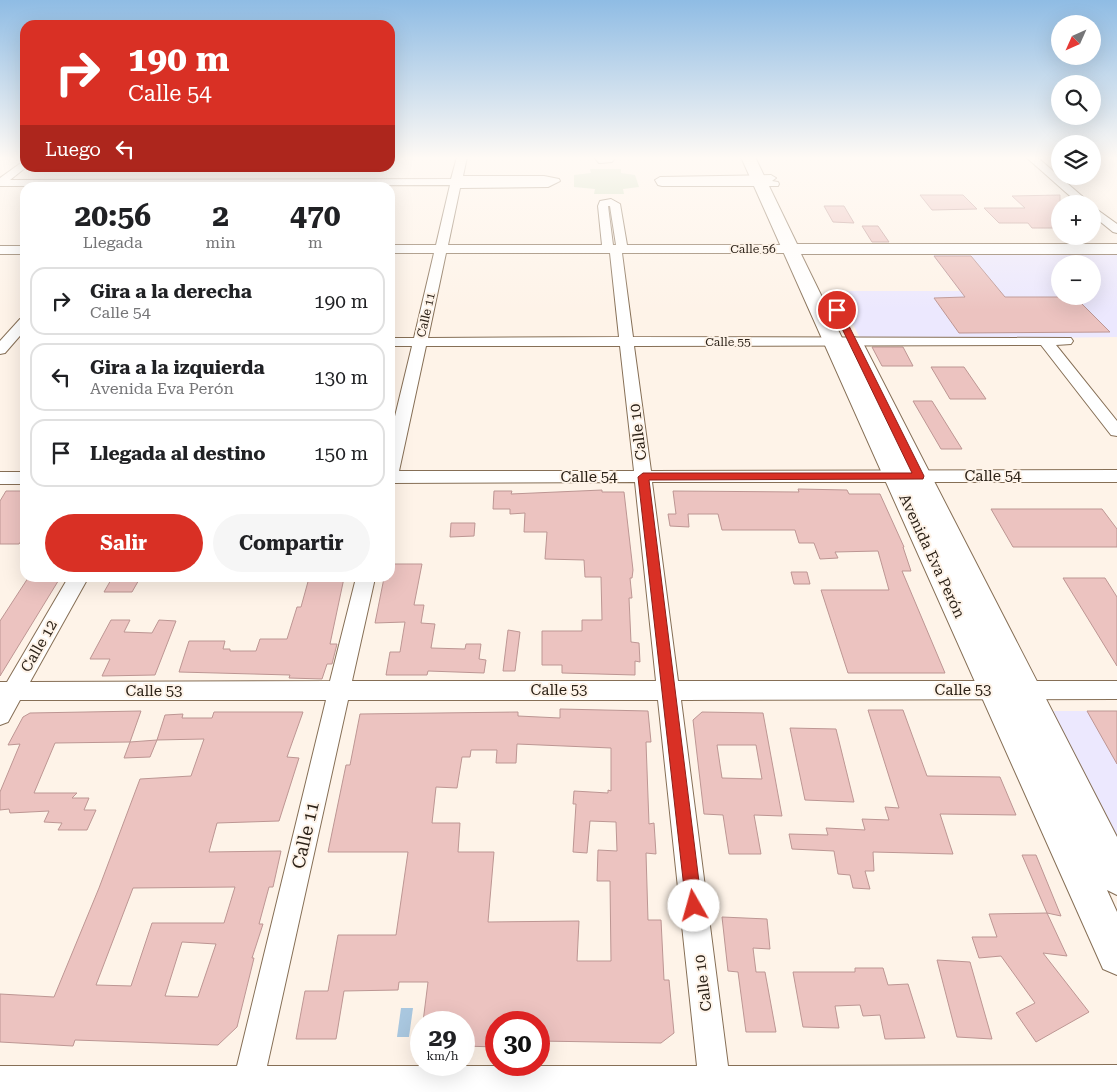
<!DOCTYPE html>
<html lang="es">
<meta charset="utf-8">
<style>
body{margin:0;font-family:"Roboto Serif",serif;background:#f6f6f6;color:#202124;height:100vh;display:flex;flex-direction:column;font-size:19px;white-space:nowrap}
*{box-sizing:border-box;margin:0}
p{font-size:16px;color:#757577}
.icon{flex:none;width:28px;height:28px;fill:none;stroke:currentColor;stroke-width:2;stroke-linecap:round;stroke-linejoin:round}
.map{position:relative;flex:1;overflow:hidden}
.details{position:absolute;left:20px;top:182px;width:375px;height:400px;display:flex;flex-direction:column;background:#fff;border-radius:15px;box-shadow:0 5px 20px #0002}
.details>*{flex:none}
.banner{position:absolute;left:20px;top:20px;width:375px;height:152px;border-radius:15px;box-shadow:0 5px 20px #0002;background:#d93025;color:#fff;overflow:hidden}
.needle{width:32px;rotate:225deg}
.controls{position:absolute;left:1051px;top:15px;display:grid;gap:10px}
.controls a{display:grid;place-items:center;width:50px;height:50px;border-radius:50%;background:#fff;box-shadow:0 5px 20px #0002;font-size:25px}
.speed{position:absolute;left:410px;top:1011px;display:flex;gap:10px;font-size:25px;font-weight:700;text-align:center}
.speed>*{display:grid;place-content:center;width:65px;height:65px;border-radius:50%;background:#fff;box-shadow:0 5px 20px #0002;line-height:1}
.speed small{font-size:12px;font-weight:400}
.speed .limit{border:8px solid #d22;background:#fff;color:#111}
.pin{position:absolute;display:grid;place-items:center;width:42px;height:42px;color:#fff;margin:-21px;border:2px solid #fff;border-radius:50%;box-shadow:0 1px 5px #0007}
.me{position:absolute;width:55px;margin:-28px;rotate:353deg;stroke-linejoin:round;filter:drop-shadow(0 0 4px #0008)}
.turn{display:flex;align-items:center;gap:18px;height:105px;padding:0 25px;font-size:22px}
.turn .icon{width:65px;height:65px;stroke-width:2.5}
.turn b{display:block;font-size:35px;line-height:42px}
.then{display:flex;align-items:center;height:48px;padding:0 25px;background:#0003;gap:10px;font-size:19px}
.eta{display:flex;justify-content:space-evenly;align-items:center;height:85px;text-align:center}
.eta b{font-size:30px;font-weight:700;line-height:35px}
.action{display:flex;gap:10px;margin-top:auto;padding:10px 25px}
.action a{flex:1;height:58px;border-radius:30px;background:#d93025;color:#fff;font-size:20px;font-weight:700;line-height:58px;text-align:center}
.action a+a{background:#f6f6f6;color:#202124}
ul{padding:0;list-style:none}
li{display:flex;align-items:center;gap:15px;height:68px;margin:0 10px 8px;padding:0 15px;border:2px solid #e0e0e0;border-radius:15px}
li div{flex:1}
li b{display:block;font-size:19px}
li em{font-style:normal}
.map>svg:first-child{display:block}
.industrial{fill:#ece8fe;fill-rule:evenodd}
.green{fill:#cddebf}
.water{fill:#a9c7df}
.building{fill:#ecc3c0;stroke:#bd9693;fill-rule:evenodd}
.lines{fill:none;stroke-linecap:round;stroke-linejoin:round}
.street-casing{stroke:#866f56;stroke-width:2}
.secondary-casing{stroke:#866f56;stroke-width:2}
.street{fill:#fff;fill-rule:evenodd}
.secondary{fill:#fff;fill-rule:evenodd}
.route{fill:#d93025;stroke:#8d1f18}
.labels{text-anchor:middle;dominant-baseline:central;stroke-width:4;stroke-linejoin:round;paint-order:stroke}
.far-street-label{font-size:12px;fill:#2c2218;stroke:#fef3e8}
.street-label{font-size:15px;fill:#2c2218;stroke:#fef3e8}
.near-street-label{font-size:18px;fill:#2c2218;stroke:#fef3e8}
</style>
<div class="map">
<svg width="1117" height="1092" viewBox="0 0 1117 1092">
<rect width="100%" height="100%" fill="#fef3e8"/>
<g class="industrial">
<path d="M1117 253V337L861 340 836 291H960L932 254ZM1060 264H1092V296H1060Z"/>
<path d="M1047 711H1117V846Z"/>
</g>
<path class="green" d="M590 169H621V173L635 175 639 187 623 189 624 194H594L595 189 574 187V175L591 173Z"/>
<path class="water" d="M401 1008H413L409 1037H397Z"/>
<g class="building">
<path d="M920 195H963L977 209 932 210Z"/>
<path d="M1060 195V228H1032L1028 223H999L984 208H1025L1012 196Z"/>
<path d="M824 206H844L854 223 833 222Z"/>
<path d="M862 226H878L889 242H872Z"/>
<path d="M934 256H971L1005 297H1075L1110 332 959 333 934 298 965 297Z"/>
<path d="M872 347H903L913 366H882Z"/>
<path d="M931 367H964L986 399H950Z"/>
<path d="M913 401H932L962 449H941Z"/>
<path d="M798 489 847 490 849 494H880L904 547H903L911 571H902L945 673H848L821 590H889L878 551 835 552 838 558 820 559 814 543H799L795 530H722L718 514H688L689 527 670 526 668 514H676L673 491 799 492Z"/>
<path d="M602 490V492H624L633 570 632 578H630L632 598H629L631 642 639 643 640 662 635 661V675L562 673V665H542V631H582V620H602L601 577H585L584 560 545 559 547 532H524L525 513 510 514V509H493L494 491H512L511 494Z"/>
<path d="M6 491H25V535L19 544H0V501Z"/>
<path d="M991 509H1102L1117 529V547H1013Z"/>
<path d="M451 523H475L474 536 450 537Z"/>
<path d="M390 564H422L414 605H424L421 623 435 624 431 648 465 649 466 644H481L479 659 486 660 484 673 428 671 427 675H386L390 652H400L405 622 375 623 384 578H390Z"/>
<path d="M791 572H807L810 584H794Z"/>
<path d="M28 578H60L0 676V621Z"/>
<path d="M112 578H140L132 592H104Z"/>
<path d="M309 578H344L330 644H337L332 664H327L322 679 289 678 290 675 179 672 189 641H225L223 649H230V651H256L260 639H287L297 607H301Z"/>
<path d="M1063 578H1105L1117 597V666Z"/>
<path d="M111 620H130L124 632 152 633 159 620 176 621 155 675 102 676 110 659H90Z"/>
<path d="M508 630 520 632 515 671H503Z"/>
<path d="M560 709 648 711 651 742H646L649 824 654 823 656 854 646 853 648 920H661L664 980H669L674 1033 661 1043 539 1041V1022H496V1047L464 1046V1022H423L428 982H399L398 990 344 991 336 1039H296L305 991H328L338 935H396L408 852H328L346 765H350L360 714 518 712V716L560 718ZM517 744 611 748V791L608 790V793L574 791 573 804H576L573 852 587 853 590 821 616 822 617 851 598 850 597 881H610L611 961H577L579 921 488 922 494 852H458L460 823H432L436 787 457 788 462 757H470L471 750H497L496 763H516Z"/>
<path d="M868 710H903L927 776 1000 777 1016 815 940 814 953 854 873 852 874 871H865L870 889 853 888 850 875 838 874 834 851 792 849 789 834 828 835 826 828 865 830 862 819 889 820 885 807 899 808Z"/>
<path d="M141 711 130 742 55 743 34 793H77L72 798H89L84 810H96L87 830H58L62 823 44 822 49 811 10 813 9 809 0 810V792L20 744 8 745 23 717 30 713Z"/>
<path d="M1087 711H1117V764Z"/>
<path d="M214 712H303L287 757 299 758 279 821 217 823 209 852 281 851 273 887H269L259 924H263L252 958H254L237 1027 218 1045 75 1040 73 1046 0 1042V994L54 997 99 888 140 779 191 776 204 739 157 740 165 715 183 714 182 718H212ZM235 887 224 923H152L131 986 96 985 133 888ZM182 942 216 944 198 997 165 996Z"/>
<path d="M702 712 763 713 782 816 754 815 761 854H729L723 815 704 814 693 720ZM717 745H756L762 779 722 778Z"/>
<path d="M790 728 836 729 854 802 805 800Z"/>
<path d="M157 740 150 757 124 758 130 742Z"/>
<path d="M1022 855H1036L1061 916 1047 913Z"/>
<path d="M1047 913 1067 956 1043 953 1089 1012 1036 1042 1016 1013 1035 1003 1001 956 979 958 972 937H997L989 914Z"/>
<path d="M722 917 767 919 770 949 753 948 756 972H765L776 1032H746L738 972 728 971Z"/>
<path d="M937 960 970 962 992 1039 957 1037Z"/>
<path d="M855 968H883L888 985 908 984 925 1038 885 1039 880 1015 863 1016 860 1005 835 1006 839 1028 803 1027 793 972H855Z"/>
</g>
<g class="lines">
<g class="street-casing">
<g id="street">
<path d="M457 157H467L463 176H544L559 179 560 181 548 187 460 188 448 245H602L598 206 600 201 611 199 620 204 627 245H790L796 249 790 253H622L633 337 1071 338 1073 341 1071 344 1056 345 1117 421V436L1111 435 1041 345 634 346 651 471 1117 470V482H652L678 681H1117V699L681 700 728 1066 1117 1065V1092H0V1066H237L326 700H20L8 722 0 725V682H7L68 578H88L30 682 330 681 356 578H375L352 681H656L635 482 390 483V437L412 346H390V338H414L434 253H390V245H436L450 185 0 186V178L25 160V168L10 180 451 179ZM608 206H610L616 245H613ZM446 253H610L619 337 428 338ZM426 346H620L634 471H399ZM348 700H658L697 1066H267Z"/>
<path d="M594 157H616L612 162 599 163Z"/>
<path d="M1026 157H1037L1091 204H1079Z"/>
<path d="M771 175 776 178 772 181 778 182 779 184 778 186H662L658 185 655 180 660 177Z"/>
<path d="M1092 206 1117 224V233L1113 232 1092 215Z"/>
<rect x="0" y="246" width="25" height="8"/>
<path d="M25 318V330L5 353 0 354V341L20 319Z"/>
<rect x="0" y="472" width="25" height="12"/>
</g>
</g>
<g class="secondary-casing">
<path id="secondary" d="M741 157H755L797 244H1117V254H801L844 342 846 339 853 337 860 339 863 343 1117 837V895L1107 890 1117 912V975L1103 969Z"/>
</g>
<use href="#street" class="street"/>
<use href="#secondary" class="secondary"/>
</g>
<linearGradient id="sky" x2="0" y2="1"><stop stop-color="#8fbce4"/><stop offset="0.51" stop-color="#fffaf5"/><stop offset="1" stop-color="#fffaf5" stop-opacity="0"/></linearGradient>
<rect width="1117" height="310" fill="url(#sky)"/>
<path class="route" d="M837 308 841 310 924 476 923 479 649 480 702 906 700 911 694 914 688 911 686 906 638 477 643 473H912L833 310Z"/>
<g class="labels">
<g class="far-street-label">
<text x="753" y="249">Calle 56</text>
<text transform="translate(426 315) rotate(-77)">Calle 11</text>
<text x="728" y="342">Calle 55</text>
</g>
<g class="street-label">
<text transform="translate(638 432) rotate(-97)">Calle 10</text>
<text x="993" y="476">Calle 54</text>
<text x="589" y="477">Calle 54</text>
<text transform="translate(932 556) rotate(65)">Avenida Eva Perón</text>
<text transform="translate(39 646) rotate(-60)">Calle 12</text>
<text x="559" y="690">Calle 53</text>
<text x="963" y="690">Calle 53</text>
<text x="154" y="691">Calle 53</text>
<text transform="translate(703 983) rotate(-97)">Calle 10</text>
</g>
<g class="near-street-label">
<text transform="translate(305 835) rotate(-77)">Calle 11</text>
</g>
</g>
</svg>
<div class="controls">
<a><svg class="needle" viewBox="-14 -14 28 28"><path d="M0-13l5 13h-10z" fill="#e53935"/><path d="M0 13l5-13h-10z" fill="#757577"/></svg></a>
<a><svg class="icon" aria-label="search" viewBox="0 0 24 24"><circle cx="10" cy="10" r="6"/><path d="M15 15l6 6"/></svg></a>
<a><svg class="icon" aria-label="layers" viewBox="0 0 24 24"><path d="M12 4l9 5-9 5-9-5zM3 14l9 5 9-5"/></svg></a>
<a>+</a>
<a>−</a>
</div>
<div class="speed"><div>29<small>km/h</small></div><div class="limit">30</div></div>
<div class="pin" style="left:837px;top:310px;background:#d93025"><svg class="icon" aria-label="arrive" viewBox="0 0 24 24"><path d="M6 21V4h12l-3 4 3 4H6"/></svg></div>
<svg class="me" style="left:694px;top:906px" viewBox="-20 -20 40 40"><circle r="19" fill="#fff"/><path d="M0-13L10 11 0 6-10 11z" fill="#d93025"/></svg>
<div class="banner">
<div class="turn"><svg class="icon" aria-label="right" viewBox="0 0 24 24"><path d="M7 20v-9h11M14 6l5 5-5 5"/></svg><div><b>190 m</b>Calle 54</div></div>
<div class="then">Luego<svg class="icon" aria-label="left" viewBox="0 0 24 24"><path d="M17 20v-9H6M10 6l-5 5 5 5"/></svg></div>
</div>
<section class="details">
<div class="eta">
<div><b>20:56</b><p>Llegada</p></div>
<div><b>2</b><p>min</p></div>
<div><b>470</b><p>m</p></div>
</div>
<ul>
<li><svg class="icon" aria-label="right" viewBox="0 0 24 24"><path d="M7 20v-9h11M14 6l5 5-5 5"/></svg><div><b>Gira a la derecha</b><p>Calle 54</p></div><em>190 m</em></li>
<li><svg class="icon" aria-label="left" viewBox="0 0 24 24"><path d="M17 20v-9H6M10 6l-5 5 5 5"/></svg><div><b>Gira a la izquierda</b><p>Avenida Eva Perón</p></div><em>130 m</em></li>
<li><svg class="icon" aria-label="arrive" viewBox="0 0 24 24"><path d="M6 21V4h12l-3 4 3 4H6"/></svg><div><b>Llegada al destino</b></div><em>150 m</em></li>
</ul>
<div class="action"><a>Salir</a><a>Compartir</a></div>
</section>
</div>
